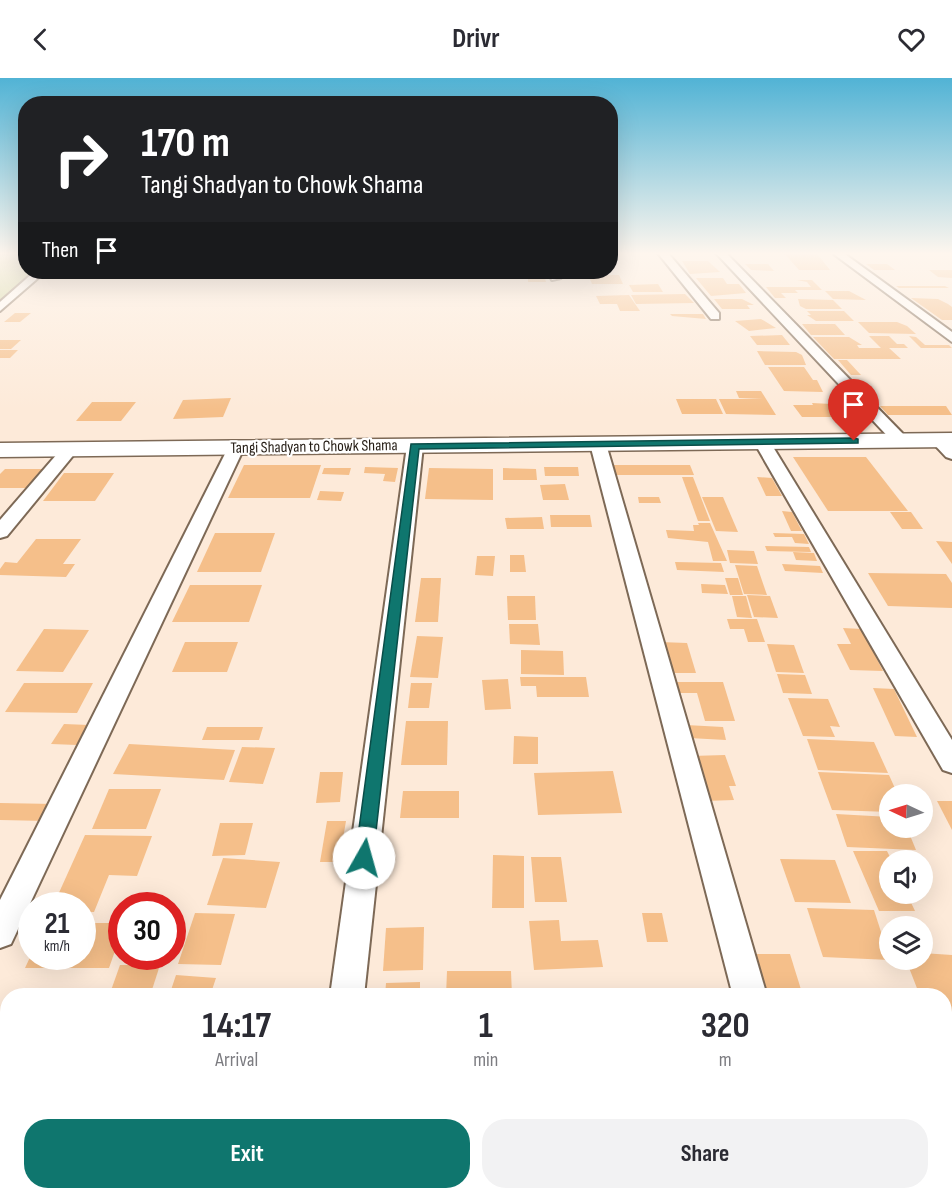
<!DOCTYPE html>
<style>
body{margin:0;font-family:"Sofia Sans Condensed",sans-serif;background:#f2f2f3;color:#2b2b33;height:100vh;display:flex;flex-direction:column;font-size:22px;white-space:nowrap}
*{box-sizing:border-box;margin:0}
p{font-size:20px;color:#7c7c81}
.icon{flex:none;width:33px;height:33px;fill:none;stroke:currentColor;stroke-width:2;stroke-linecap:round;stroke-linejoin:round}
.map{position:relative;flex:1;overflow:hidden}
.details{position:absolute;left:0px;top:910px;width:952px;height:212px;display:flex;flex-direction:column;background:#fff;border-radius:24px 24px 0 0;box-shadow:0 6px 24px #0002}
.details>*{flex:none}
.hud{position:absolute;left:18px;top:18px;width:600px;height:183px;border-radius:24px;box-shadow:0 6px 24px #0002;background:#202124;color:#fff;overflow:hidden}
.needle{width:39px;rotate:274deg}
.controls{position:absolute;left:879px;top:706px;display:grid;gap:12px}
.controls a{display:grid;place-items:center;width:54px;height:54px;border-radius:50%;background:#fff;box-shadow:0 6px 24px #0002;font-size:30px}
.speed{position:absolute;left:18px;top:814px;display:flex;gap:12px;font-size:30px;font-weight:700;text-align:center}
.speed>*{display:grid;place-content:center;width:78px;height:78px;border-radius:50%;background:#fff;box-shadow:0 6px 24px #0002;line-height:1}
.speed small{font-size:15px;font-weight:400}
.speed .limit{border:9px solid #d22;background:#fff;color:#111}
.pin{position:absolute;display:grid;place-items:center;width:51px;height:51px;color:#fff;margin:-62px -26px;border-radius:50% 50% 50% 0;rotate:-45deg;box-shadow:0 0 6px #0007}
.pin .icon{rotate:45deg}
.me{position:absolute;width:66px;margin:-33px;rotate:7deg;stroke-linejoin:round;filter:drop-shadow(0 0 4px #0008)}
.turn{display:flex;align-items:center;gap:21px;height:126px;padding:0 24px;font-size:27px}
.turn .icon{width:78px;height:78px;stroke-width:2.5}
.turn b{display:block;font-size:42px;line-height:51px}
.then{display:flex;align-items:center;height:57px;padding:0 24px;background:#0003;gap:12px;font-size:22px}
.eta{display:flex;justify-content:space-evenly;align-items:center;height:102px;text-align:center}
.eta b{font-size:36px;font-weight:700;line-height:42px}
.cta{display:flex;gap:12px;margin-top:auto;padding:12px 24px}
.cta a{flex:1;height:69px;border-radius:24px;background:#0f766e;color:#fff;font-size:24px;font-weight:700;line-height:69px;text-align:center}
.cta a+a{background:#f2f2f3;color:#2b2b33}
header{display:flex;justify-content:space-between;align-items:center;height:78px;padding:0 24px;background:#fff;font-size:27px;font-weight:700}
.map>svg:first-child{display:block}
.green{fill:#c5cf94}
.building{fill:#f5bf8a}
.lines{fill:none;stroke-linecap:round;stroke-linejoin:round}
.minor-casing{stroke:#7d6956;stroke-width:4}
.primary-casing{stroke:#7d6956;stroke-width:3}
.minor{fill:#fff;fill-rule:evenodd}
.primary{fill:#fff;fill-rule:evenodd}
.route{fill:#0f766e;stroke:#0a4d48;stroke-width:1.5}
.labels{text-anchor:middle;dominant-baseline:central;stroke-width:4.5;stroke-linejoin:round;paint-order:stroke}
.far-street-label{font-size:16px;fill:#221a12;stroke:#fff}
</style>
<header><svg class="icon" aria-label="back" viewBox="0 0 24 24"><path d="M15 5l-7 7 7 7"/></svg>Drivr<svg class="icon" aria-label="heart" viewBox="0 0 24 24"><path d="M12 20l-8-8c-3-5 5-10 8-4 3-6 11-1 8 4z"/></svg></header>
<div class="map">
<svg width="952" height="1121" viewBox="0 0 952 1121">
<rect width="100%" height="100%" fill="#fdead9"/>
<path class="green" d="M0 174H25L26 194H32L0 222Z"/>
<g class="building">
<path d="M783 174H807L809 176H800L818 177 830 192H799Z"/>
<path d="M682 183H708L720 194 690 196Z"/>
<path d="M745 186H768L774 193 751 192Z"/>
<path d="M866 186H887L895 192H874Z"/>
<path d="M929 192H952V200L938 199Z"/>
<path d="M61 194H83L79 197H56Z"/>
<path d="M564 194H596L597 197H619L623 206H592L588 197H566Z"/>
<path d="M537 196H544L546 204H528V201H538Z"/>
<path d="M696 200H723L727 206H739L746 215 711 218Z"/>
<path d="M797 202H812L822 212H795L798 215H781L786 220H775L766 209H811L807 204Z"/>
<path d="M658 206 663 214H633L629 207Z"/>
<path d="M896 208H945L949 210H899Z"/>
<path d="M825 213H849L866 222 833 221Z"/>
<path d="M685 216 694 225 636 226 631 217Z"/>
<path d="M629 217 640 233H620L617 226H600L596 218Z"/>
<path d="M911 220 938 221 948 226 952 229V242H942Z"/>
<path d="M714 221H742L754 227H747L750 231H722Z"/>
<path d="M798 221 833 222 842 231H806L800 228Z"/>
<path d="M807 233H844L854 243H816L807 237H811Z"/>
<path d="M15 235H31L20 244H4Z"/>
<path d="M670 236H703L706 241 672 238Z"/>
<path d="M761 241 776 250 749 253 735 243Z"/>
<path d="M858 244H897L907 248 916 256 869 255Z"/>
<path d="M802 246H835L845 257H811Z"/>
<path d="M782 257 790 267H757L750 258Z"/>
<path d="M869 258H889L897 266H904L908 270H889L901 281H834L813 259H849L862 267H857L859 270H881Z"/>
<path d="M909 258 916 259 925 267H949L952 270H921Z"/>
<path d="M0 262H21L11 271H0Z"/>
<path d="M0 272H18L10 280H0Z"/>
<path d="M757 273 796 274 802 277 806 287H765Z"/>
<path d="M838 282H847L861 297H851Z"/>
<path d="M768 289H804L813 302H817L823 314 784 313Z"/>
<path d="M736 313H761L776 337 726 336 719 321H763L739 320Z"/>
<path d="M231 320 223 339 173 341 183 322Z"/>
<path d="M676 321H716L723 336H682Z"/>
<path d="M92 324H136L121 343H76Z"/>
<path d="M812 325 851 327 861 339H802L793 327H813Z"/>
<path d="M880 328H946L952 337H888Z"/>
<path d="M793 379H866L908 433H828Z"/>
<path d="M244 387H321L310 420H228Z"/>
<path d="M610 387H690L694 397H613Z"/>
<path d="M365 389 398 390 395 404 383 403 385 396 364 395Z"/>
<path d="M544 389H578L579 398H545Z"/>
<path d="M324 390H351L349 397 322 396Z"/>
<path d="M429 390 493 391V422L425 421Z"/>
<path d="M503 390 536 391 537 402H503Z"/>
<path d="M5 391H43L27 410H0V396Z"/>
<path d="M64 395H114L95 423H43Z"/>
<path d="M682 399H693L710 443H698Z"/>
<path d="M757 399 772 400 782 418H766Z"/>
<path d="M565 406 569 422H543L540 407Z"/>
<path d="M320 413 344 414 341 423 317 422Z"/>
<path d="M638 419H659L661 425H639Z"/>
<path d="M702 419H723L738 454 716 453Z"/>
<path d="M782 433 792 434 802 453H791Z"/>
<path d="M890 434H911L923 451H902Z"/>
<path d="M550 437H590L592 449H551Z"/>
<path d="M542 439 544 451H507L505 440Z"/>
<path d="M698 445H710L727 483H713L708 464 668 460 666 452 694 453 693 447H699Z"/>
<path d="M215 455H275L261 494H197Z"/>
<path d="M773 455 804 456 809 466 795 465 792 459H775Z"/>
<path d="M36 461H81L63 486H75L66 499 0 497V491L5 484 17 485Z"/>
<path d="M936 463 952 464V486Z"/>
<path d="M765 468 809 469 811 474 767 473Z"/>
<path d="M727 472 754 473 758 486 730 485Z"/>
<path d="M793 474 814 475 817 483 796 482Z"/>
<path d="M510 477H524L526 494H510Z"/>
<path d="M477 478H495L493 498 475 497Z"/>
<path d="M675 484 721 485 724 494 677 492Z"/>
<path d="M782 486 820 488 823 495 785 493Z"/>
<path d="M735 487 757 488 767 517 744 516Z"/>
<path d="M868 495 946 496 952 505V530L888 528Z"/>
<path d="M421 500H441L438 544H415Z"/>
<path d="M725 500H738L743 517H730Z"/>
<path d="M701 506 725 507 728 516 702 515Z"/>
<path d="M190 507H262L249 544H172Z"/>
<path d="M747 517 770 518 778 540 754 539Z"/>
<path d="M507 518H535L536 542H508Z"/>
<path d="M732 518H746L752 540 737 539Z"/>
<path d="M727 541H757L765 564H748L744 551H730Z"/>
<path d="M509 546H538L540 567 510 566Z"/>
<path d="M843 550 862 551 883 593 850 592 837 566H851Z"/>
<path d="M44 551 89 552 63 594 16 593Z"/>
<path d="M417 558 443 559 438 600 410 599Z"/>
<path d="M185 564H238L227 594H172Z"/>
<path d="M660 564 687 565 696 595H667Z"/>
<path d="M767 566 794 567 804 595 776 594Z"/>
<path d="M521 572 563 573 564 597 521 596Z"/>
<path d="M777 596 805 597 812 616 783 615Z"/>
<path d="M520 599H586L589 619H537L536 608H521Z"/>
<path d="M508 601 511 631 485 632 482 602Z"/>
<path d="M672 604H723L735 643H705L697 615H675Z"/>
<path d="M24 605H93L77 635 5 634Z"/>
<path d="M411 605H432L429 630H408Z"/>
<path d="M873 610 894 611 917 659 895 658Z"/>
<path d="M788 620 828 621 840 649 830 648 835 659 803 658Z"/>
<path d="M406 643H448L447 687H401Z"/>
<path d="M64 646 89 647 77 667 51 666Z"/>
<path d="M686 647 723 649 726 662 689 660Z"/>
<path d="M207 649H263L259 662H202Z"/>
<path d="M514 658 538 659V686H513Z"/>
<path d="M807 661 874 664 888 695 818 692Z"/>
<path d="M129 666 235 672 224 702 113 696Z"/>
<path d="M242 669 275 670 263 706 229 704Z"/>
<path d="M725 677 736 708H729L734 722 705 723 691 678Z"/>
<path d="M613 693 622 735 538 737 534 695Z"/>
<path d="M320 694H343L340 724 316 725Z"/>
<path d="M818 694 889 697 898 717H890V734L832 732Z"/>
<path d="M109 711H161L146 751H92Z"/>
<path d="M403 713H459V740H400Z"/>
<path d="M937 723H952V752Z"/>
<path d="M0 725 55 726 47 743 0 742Z"/>
<path d="M836 736 890 739V750H907L916 772 847 769Z"/>
<path d="M327 743H346L339 784H320Z"/>
<path d="M220 745H253L245 777 212 778Z"/>
<path d="M85 757 152 758 137 798 109 797 94 834H82V828H53Z"/>
<path d="M853 773H887L892 783H890V816H907L915 833H879Z"/>
<path d="M493 777 524 778V830H492Z"/>
<path d="M531 779H561L567 824H535Z"/>
<path d="M223 780 280 784 266 830 207 827Z"/>
<path d="M780 781 835 782 851 825 795 824Z"/>
<path d="M807 830 874 832 890 882 823 879Z"/>
<path d="M195 835 235 836 221 887 178 886Z"/>
<path d="M642 835H662L668 864H647Z"/>
<path d="M559 842 561 863 598 862 603 889 534 892 529 843Z"/>
<path d="M82 845H122V853L109 890H25L32 875V879H82Z"/>
<path d="M424 849 423 892 383 893 386 850Z"/>
<path d="M922 875 952 877V935H945V918H920L906 882H922Z"/>
<path d="M748 876H790L803 918H759Z"/>
<path d="M120 887H160L150 918H109Z"/>
<path d="M447 893H511L512 918H446Z"/>
<path d="M176 897 216 900 210 918H169Z"/>
<path d="M420 904V918H385L386 905Z"/>
<path d="M945 943H952V1010L945 999Z"/>
<rect x="945" y="1081" width="7" height="29"/>
<path d="M0 1097H8V1114H17L14 1121H0Z"/>
<path d="M389 1114H423L422 1121H389Z"/>
<path d="M693 1114H722L724 1121H694Z"/>
</g>
<g class="lines">
<g class="minor-casing">
<g id="minor">
<path d="M657 174H667L719 235V241H711Z"/>
<path d="M715 174H725L906 359 908 362 906 365H894Z"/>
<path d="M831 174H842L952 254V264Z"/>
<path d="M34 194H45L0 233V224Z"/>
<path d="M548 194H558L561 200 552 202Z"/>
<path d="M938 357 952 367V381L946 379 930 362Z"/>
<path d="M762 359 770 364 952 662V695L943 692 754 364Z"/>
<path d="M598 361 606 366 767 918H733L590 366Z"/>
<path d="M415 363 423 368 364 918H330L407 368Z"/>
<path d="M236 365 244 370 11 866 0 870V822L228 370Z"/>
<path d="M70 366 78 371 76 374 7 458 0 460V442L64 368Z"/>
<path d="M302 1114H343V1121H301Z"/>
<path d="M784 1114H825L827 1121H785Z"/>
</g>
</g>
<g class="primary-casing">
<path id="primary" d="M952 355V369L0 379V365Z"/>
</g>
<use href="#minor" class="minor"/>
<use href="#primary" class="primary"/>
</g>
<linearGradient id="sky" x2="0" y2="1"><stop stop-color="#51b3d5"/><stop offset="0.53" stop-color="#fef6ee"/><stop offset="1" stop-color="#fef6ee" stop-opacity="0"/></linearGradient>
<rect width="952" height="331" fill="url(#sky)"/>
<path class="route" d="M854 360 858 361V365L419 371 373 780 370 786 364 788 358 786 355 780 411 366Z"/>
<g class="labels">
<g class="far-street-label">
<text transform="translate(314 369) rotate(-1)">Tangi Shadyan to Chowk Shama</text>
</g>
</g>
</svg>
<div class="controls">
<a><svg class="needle" viewBox="-14 -14 28 28"><path d="M0-13l5 13h-10z" fill="#e53935"/><path d="M0 13l5-13h-10z" fill="#7c7c81"/></svg></a>
<a><svg class="icon" aria-label="sound" viewBox="0 0 24 24"><path d="M4 9h4l5-4v14l-5-4H4zM17 9q2 3 0 6"/></svg></a>
<a><svg class="icon" aria-label="layers" viewBox="0 0 24 24"><path d="M12 4l9 5-9 5-9-5zM3 14l9 5 9-5"/></svg></a>
</div>
<div class="speed"><div>21<small>km/h</small></div><div class="limit">30</div></div>
<div class="pin" style="left:854px;top:363px;background:#d93025"><svg class="icon" aria-label="arrive" viewBox="0 0 24 24"><path d="M6 21V4h12l-3 4 3 4H6"/></svg></div>
<svg class="me" style="left:364px;top:780px" viewBox="-20 -20 40 40"><circle r="19" fill="#fff"/><path d="M0-13L10 11 0 6-10 11z" fill="#0f766e"/></svg>
<div class="hud">
<div class="turn"><svg class="icon" aria-label="right" viewBox="0 0 24 24"><path d="M7 20v-9h11M14 6l5 5-5 5"/></svg><div><b>170 m</b>Tangi Shadyan to Chowk Shama</div></div>
<div class="then">Then<svg class="icon" aria-label="arrive" viewBox="0 0 24 24"><path d="M6 21V4h12l-3 4 3 4H6"/></svg></div>
</div>
<section class="details">
<div class="eta">
<div><b>14:17</b><p>Arrival</p></div>
<div><b>1</b><p>min</p></div>
<div><b>320</b><p>m</p></div>
</div>
<div class="cta"><a>Exit</a><a>Share</a></div>
</section>
</div>
